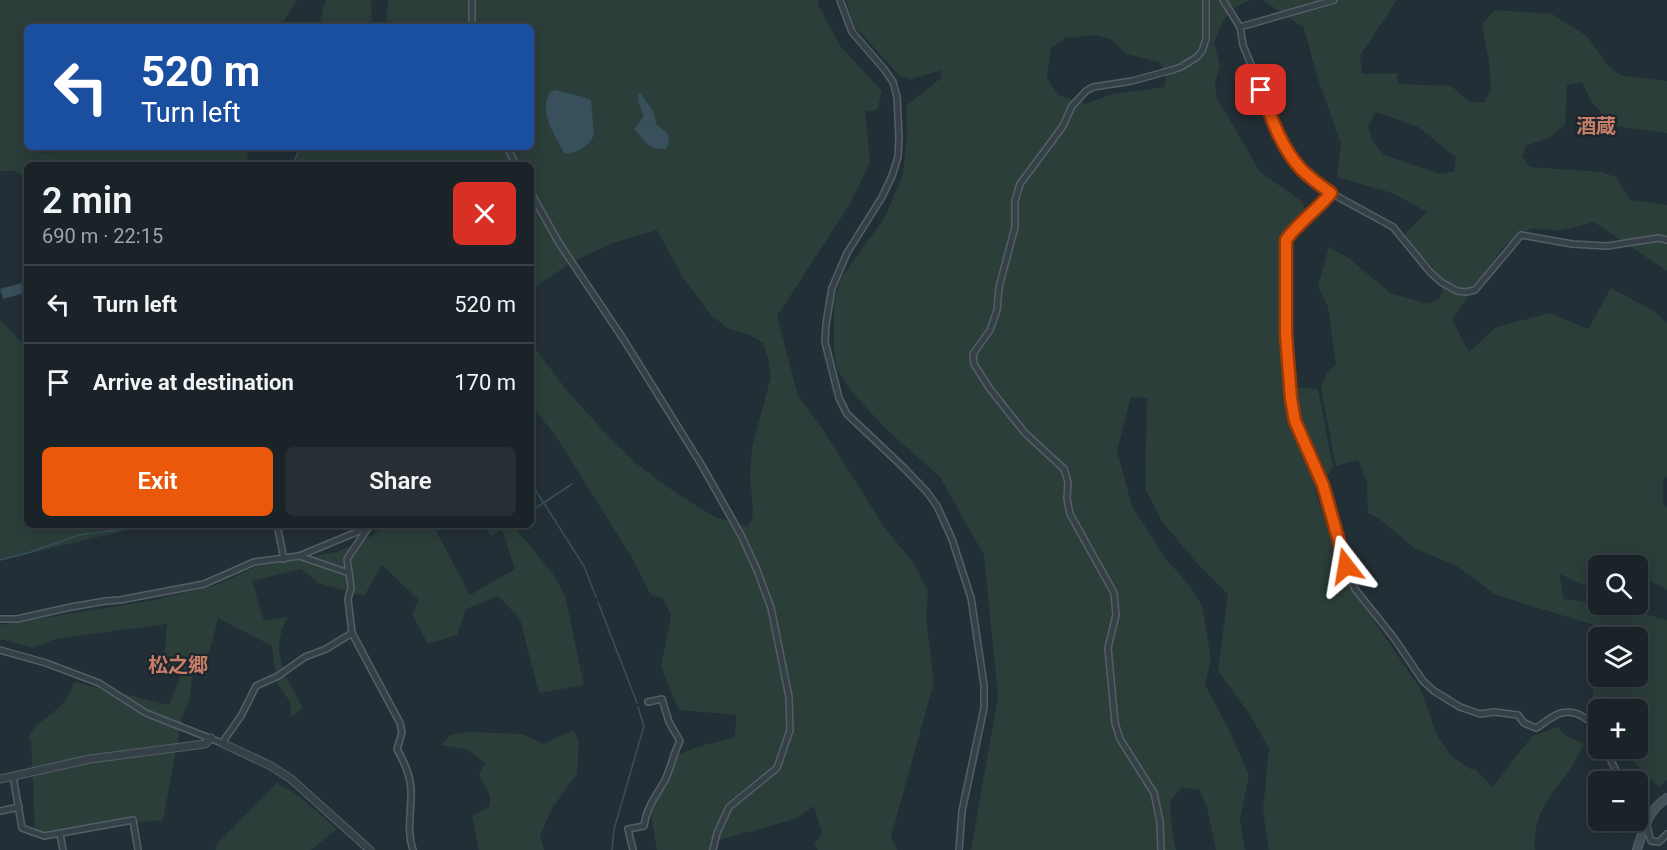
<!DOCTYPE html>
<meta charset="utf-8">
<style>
body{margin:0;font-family:Roboto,"Noto Sans JP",sans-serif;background:#272f34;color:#f1f3f6;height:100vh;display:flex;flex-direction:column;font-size:22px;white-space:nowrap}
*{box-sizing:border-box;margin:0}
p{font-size:20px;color:#9fa4a8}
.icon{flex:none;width:33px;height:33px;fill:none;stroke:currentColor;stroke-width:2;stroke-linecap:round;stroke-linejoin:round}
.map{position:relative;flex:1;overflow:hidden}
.drawer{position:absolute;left:24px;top:162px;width:510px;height:366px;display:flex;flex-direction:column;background:#1a2328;border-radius:9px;box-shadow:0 3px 15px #0003,0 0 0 2px #384045}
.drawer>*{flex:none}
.top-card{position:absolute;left:24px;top:24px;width:510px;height:126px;border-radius:9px;box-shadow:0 3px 15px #0003,0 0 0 2px #384045;background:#1a4fa0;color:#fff;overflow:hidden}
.fabs{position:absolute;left:1588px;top:555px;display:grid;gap:12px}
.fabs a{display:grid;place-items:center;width:60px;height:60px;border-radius:9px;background:#1a2328;box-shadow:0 3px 15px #0003,0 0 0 2px #384045;font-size:30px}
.pin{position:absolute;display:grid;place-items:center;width:51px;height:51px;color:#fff;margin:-26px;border-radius:12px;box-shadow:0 3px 9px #0006}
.me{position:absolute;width:66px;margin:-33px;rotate:346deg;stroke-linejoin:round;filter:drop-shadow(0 0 4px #0008)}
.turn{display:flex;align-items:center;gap:21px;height:126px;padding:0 18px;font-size:27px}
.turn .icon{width:78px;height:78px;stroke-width:2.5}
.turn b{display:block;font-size:42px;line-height:51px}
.round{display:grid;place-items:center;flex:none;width:63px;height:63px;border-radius:9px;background:#272f34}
.headline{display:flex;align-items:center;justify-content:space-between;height:102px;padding:0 18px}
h1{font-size:36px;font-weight:600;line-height:45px}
.primary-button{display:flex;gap:12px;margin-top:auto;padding:12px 18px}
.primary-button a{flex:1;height:69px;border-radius:9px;background:#ea580c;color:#fff;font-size:24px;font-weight:600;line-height:69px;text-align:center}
.primary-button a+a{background:#272f34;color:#f1f3f6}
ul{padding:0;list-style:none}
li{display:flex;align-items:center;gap:18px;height:78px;padding:0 18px;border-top:2px solid #384045}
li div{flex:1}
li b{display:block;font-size:22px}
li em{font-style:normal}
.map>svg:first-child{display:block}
.green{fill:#2b3e3a;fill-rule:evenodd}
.water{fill:#384f5c}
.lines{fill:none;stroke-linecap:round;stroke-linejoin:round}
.stream{stroke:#384f5c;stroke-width:1.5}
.minor-casing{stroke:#545f65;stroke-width:8}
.tertiary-casing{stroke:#545f65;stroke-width:9}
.secondary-casing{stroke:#545f65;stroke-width:10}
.minor{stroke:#364147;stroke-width:5}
.tertiary{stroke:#364147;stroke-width:7}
.secondary{stroke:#455159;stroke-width:8}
.route-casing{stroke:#983908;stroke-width:15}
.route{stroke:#ea580c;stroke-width:10}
.labels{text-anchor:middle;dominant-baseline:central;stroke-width:4.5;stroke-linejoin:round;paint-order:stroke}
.quarter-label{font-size:20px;font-weight:bold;fill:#c87d68;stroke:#1c262c}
</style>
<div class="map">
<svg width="1667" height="850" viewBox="0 0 1667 850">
<rect width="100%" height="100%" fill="#232f36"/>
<g class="green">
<path d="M0 0H297L280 27H27V147H61L38 150 45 153 90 147H249L246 165H27V177L14 171H0Z"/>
<path d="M326 0H371L372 27H318Z"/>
<path d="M388 0H818V5L841 47 882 91 877 110 865 111 870 162 850 204 777 316 798 396 823 430 885 528 913 562 928 591 926 618 934 682 891 837 897 850H818L814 844 822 833 814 806 795 819 716 841 714 850H657L650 809 673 757 697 747 735 737 736 715 680 710 674 700 661 666 671 616 664 599 651 595 631 556 555 435 531 405V338L535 348 568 392 611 439 637 464 676 493 715 517 747 527 752 519 753 509 750 478 752 447 771 377 768 358 763 343 750 335 729 329 712 316 683 278 657 230 610 244 567 265 531 291V165H295L297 147H531V27H387L386 24Z"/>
<path d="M846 0H1250L1233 8 1222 23 1214 43 1220 65 1215 83 1217 98 1260 172 1303 202 1306 217C1300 225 1290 234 1287 244 1275 283 1286 348 1297 387L1318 389 1333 468 1315 489 1343 576 1420 688 1437 735 1451 756 1470 769H1475L1493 787 1532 736 1558 727 1566 736 1584 743C1568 786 1532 798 1535 850H1269L1263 810 1269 748 1248 712 1218 671 1228 594 1197 563 1163 523 1145 489 1147 398 1131 397 1117 451 1132 506 1166 559 1190 586 1202 606 1211 658 1205 685 1229 730 1249 775 1240 819 1245 850H1216L1207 807 1199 789 1181 788 1170 801 1172 830 1176 850H971L998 696 984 555 940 477 887 430 851 391 837 369 834 349V303L841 278 885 217 903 174 907 136 906 106 941 78V70L912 79 900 76 855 27ZM1095 35 1112 40 1126 54 1159 62 1166 73 1165 87 1113 94 1085 104 1058 95 1047 78 1051 48 1065 38Z"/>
<path d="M1263 0H1397L1360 56 1362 74 1397 73 1398 84 1451 86 1470 102 1484 103 1491 89 1489 62 1482 24 1495 10 1552 14 1587 36 1608 66 1622 76 1667 81V133L1613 126 1591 101 1582 82 1567 85 1565 125 1550 137 1526 146 1522 156 1530 167 1601 172 1616 177 1630 200 1667 205V271L1594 222 1559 231 1532 228 1503 247 1452 319 1469 352 1496 327 1550 313 1588 329 1611 288 1654 311 1667 323V477L1663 480V504L1667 508V590L1642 576 1638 577V566H1599V583L1583 585 1560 574 1563 599 1610 605 1667 620V779L1659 787 1621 749 1638 748V710H1599V717L1592 706 1597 626 1496 595 1455 565 1416 549 1378 518 1368 513 1367 483 1358 460 1336 466 1321 388 1326 374 1336 365 1328 307 1318 286 1329 247 1350 259 1390 293 1428 304 1439 299 1443 290 1431 265 1402 237 1427 212 1392 193 1337 177 1341 144 1317 76 1304 28ZM1376 112 1418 127 1456 157 1454 171 1440 174 1384 155 1373 142 1368 126ZM1599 638H1638V676H1599Z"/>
<path d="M0 320 27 348V525H150L0 560Z"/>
<path d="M383 525H433L470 595 515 569 502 530 491 536 483 525H513L553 574 565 595 584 685 539 693 520 619 498 596 466 609 457 635 428 644 412 614 419 600 382 565 364 596 318 583 301 569 252 581 264 621 288 617C268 651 286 677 303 708L291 717 290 702 277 683 272 646 218 618 208 657 193 667 190 699 182 718 163 820 35 833 31 740 28 737C42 714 65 713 74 682L169 705 181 675 163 666 167 624 55 639 33 648 0 639V625L149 601 217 585 255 567 337 552 374 535Z"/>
<path d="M574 730 579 742 577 774 552 808 540 836 544 850H479L472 816 490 806V796L479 775 485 763 468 750 441 745 450 735 468 732 523 734 543 744Z"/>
<path d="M277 783 299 796 337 829 311 850H216L215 846Z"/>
</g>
<g class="water">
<path d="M555 90C566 94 583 95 591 100L594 134C591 145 576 155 564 153 555 135 538 112 550 92Z"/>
<path d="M640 93 654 112 656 124 668 134 669 144 666 149C647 150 645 140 634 129L644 116 639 104 638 95Z"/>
<path d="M21 283 24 293 3 299 0 289Z"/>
</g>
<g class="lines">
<g class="stream">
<path d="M293 165 300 147"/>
<path d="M531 483 584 566 596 597"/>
<path d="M531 511 572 484"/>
<path d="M0 560 31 552 79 535 154 525"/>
<path d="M598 602 637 703"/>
<path d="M612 850 614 829 644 726 638 707"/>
</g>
<g class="minor-casing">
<g id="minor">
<path d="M840 0 852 32 884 69 893 82 897 97 899 137 898 157 892 176 882 197 847 253 832 288 826 324 825 342 839 398 847 414 904 468 927 492 937 506 952 539 971 598 984 685V708L962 811 959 850"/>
<path d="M1223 0 1240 27 1243 45 1281 139 1300 168 1331 193 1393 227 1430 272 1441 282 1457 291 1466 292 1475 290 1521 235 1572 244 1607 246 1659 238 1667 240"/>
<path d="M472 27V0"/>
<path d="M1240 27 1334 0"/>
<path d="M507 147 516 165"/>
<path d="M531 193 559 243 624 340 701 464 741 535 757 570 771 608 789 697 790 730 777 768 729 807 717 833 713 850"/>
<path d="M1331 193C1318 209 1296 224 1286 240V335L1291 399 1295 421 1323 485 1346 566 1355 589 1394 638 1423 681 1434 691 1460 707 1480 714 1494 712 1518 715 1524 723 1536 728C1543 724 1553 715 1561 713 1577 709 1590 720 1599 731"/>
<path d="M277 525 284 559"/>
<path d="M368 528 347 559 350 580 351 588 348 599 352 633 400 723 402 733 397 749C404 762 410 774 411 789 412 810 406 830 413 850"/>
<path d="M299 556 349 573"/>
<path d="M0 619H17L71 607 106 601 120 600 204 584 254 562 299 556 369 527"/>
<path d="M0 650 46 663 99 683 146 713 222 743 241 716 256 686 278 676 305 657 326 649 352 633"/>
<path d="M1607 748C1610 762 1616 771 1625 782"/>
<path d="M13 776 22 828 44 836 133 820 138 850"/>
<path d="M1638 800 1647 819"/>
<path d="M0 811 19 807"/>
<path d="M1646 823 1651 841 1659 842 1667 834"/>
<path d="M60 834 63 850"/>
<path d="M633 850 628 829 644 826C646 809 655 797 664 782 671 769 673 754 680 741L669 722 662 699 648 702"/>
<path d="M1161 850 1160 822 1154 793 1120 739 1115 723 1108 648 1116 615 1114 593 1070 514 1067 499 1068 482 1064 469 1025 433 990 389 974 364 973 354 990 330 997 310 999 287 1015 227V201L1020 184 1063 126 1072 106 1086 91 1093 87 1132 81 1172 70 1181 67 1197 57 1202 51 1206 39V0"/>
</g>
</g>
<g class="tertiary-casing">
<g id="tertiary">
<path d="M222 743 271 766 291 779 370 850"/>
<path d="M0 779 90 759 205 744 211 738"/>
</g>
</g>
<g class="secondary-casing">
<path id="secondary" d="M1637 850C1643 830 1648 810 1667 798"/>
</g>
<use href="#minor" class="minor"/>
<use href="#tertiary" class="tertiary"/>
<use href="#secondary" class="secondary"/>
</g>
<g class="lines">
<g class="route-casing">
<path id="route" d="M1261 90C1271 117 1281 148 1302 170 1311 179 1321 186 1331 193 1318 209 1296 225 1286 240V335L1291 399 1295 421 1323 485 1346 566"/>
</g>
<use href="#route" class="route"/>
</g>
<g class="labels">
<g class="quarter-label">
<text x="1596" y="126">酒蔵</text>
<text x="178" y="665">松之郷</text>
</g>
</g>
</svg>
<div class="fabs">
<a><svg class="icon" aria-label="search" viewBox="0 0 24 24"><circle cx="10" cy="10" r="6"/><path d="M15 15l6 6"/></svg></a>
<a><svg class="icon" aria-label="layers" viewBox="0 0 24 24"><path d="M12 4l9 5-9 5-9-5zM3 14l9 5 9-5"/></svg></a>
<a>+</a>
<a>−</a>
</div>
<div class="pin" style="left:1261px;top:90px;background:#d93025"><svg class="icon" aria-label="arrive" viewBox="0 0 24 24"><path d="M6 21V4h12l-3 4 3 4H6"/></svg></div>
<svg class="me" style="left:1346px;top:566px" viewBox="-20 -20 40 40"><path d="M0-17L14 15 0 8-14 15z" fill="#ea580c" stroke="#fff" stroke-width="4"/></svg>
<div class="top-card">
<div class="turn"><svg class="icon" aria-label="left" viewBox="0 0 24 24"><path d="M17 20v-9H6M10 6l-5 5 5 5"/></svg><div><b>520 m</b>Turn left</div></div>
</div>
<section class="drawer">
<div class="headline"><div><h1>2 min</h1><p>690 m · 22:15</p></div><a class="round" style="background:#d93025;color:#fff"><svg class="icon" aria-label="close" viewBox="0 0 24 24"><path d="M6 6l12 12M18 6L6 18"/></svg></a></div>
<ul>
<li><svg class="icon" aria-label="left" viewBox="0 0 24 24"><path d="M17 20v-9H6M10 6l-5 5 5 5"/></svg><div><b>Turn left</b></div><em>520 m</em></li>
<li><svg class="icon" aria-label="arrive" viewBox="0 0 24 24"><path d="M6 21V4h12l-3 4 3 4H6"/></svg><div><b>Arrive at destination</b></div><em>170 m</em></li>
</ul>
<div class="primary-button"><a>Exit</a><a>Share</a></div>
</section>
</div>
